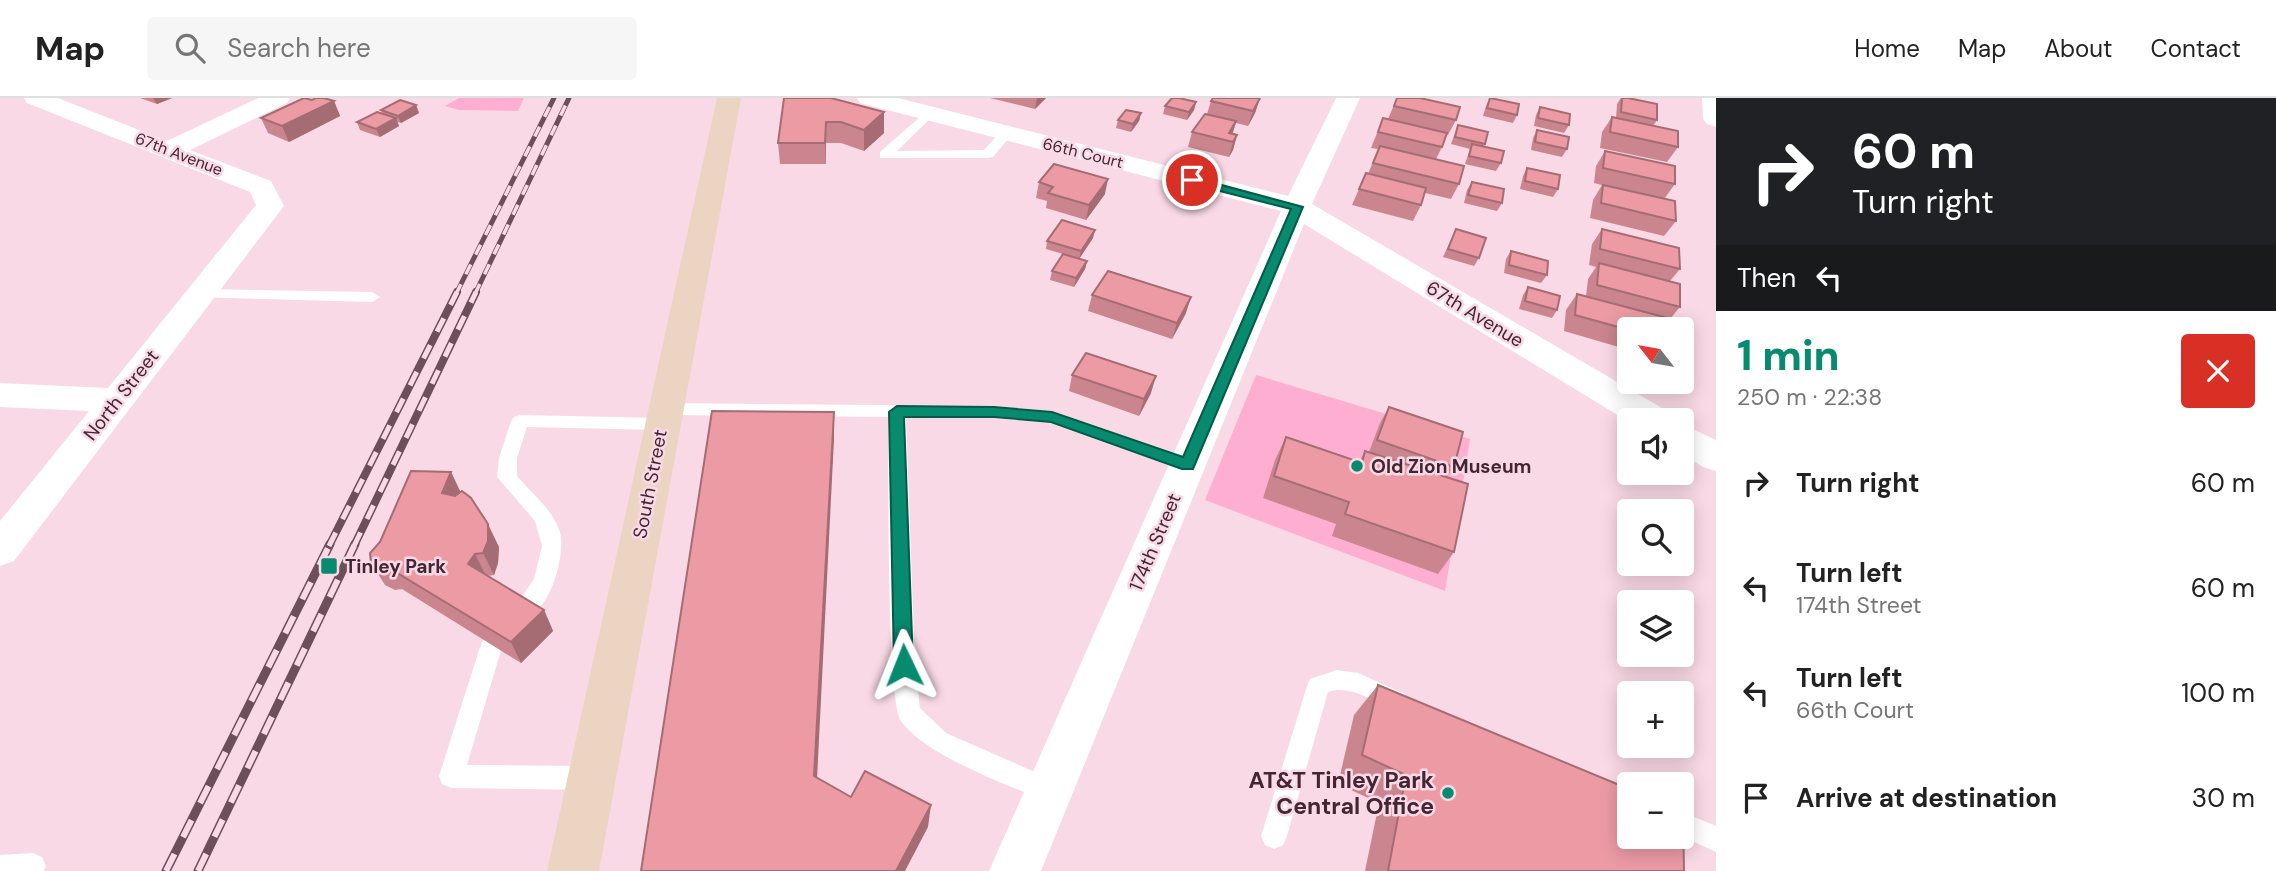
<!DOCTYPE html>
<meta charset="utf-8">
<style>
body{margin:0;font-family:"DM Sans",sans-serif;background:#f6f6f6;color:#222;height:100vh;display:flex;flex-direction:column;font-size:26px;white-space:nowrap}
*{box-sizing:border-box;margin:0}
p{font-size:23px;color:#767676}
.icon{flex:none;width:38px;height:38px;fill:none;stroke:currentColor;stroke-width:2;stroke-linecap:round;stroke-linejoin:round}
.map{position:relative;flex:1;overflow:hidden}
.side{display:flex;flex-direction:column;background:#fff;width:560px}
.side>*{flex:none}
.top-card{background:#202124;color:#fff;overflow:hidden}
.needle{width:46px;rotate:301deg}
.buttons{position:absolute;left:1617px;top:219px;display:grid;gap:14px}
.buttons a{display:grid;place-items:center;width:77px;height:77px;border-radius:7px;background:#fff;box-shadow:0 4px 18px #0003;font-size:35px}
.pin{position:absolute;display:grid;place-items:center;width:60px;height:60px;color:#fff;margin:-30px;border:4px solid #fff;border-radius:50%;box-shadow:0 2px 7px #0007}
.me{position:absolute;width:77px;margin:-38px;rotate:358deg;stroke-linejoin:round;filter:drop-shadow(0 0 5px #0008)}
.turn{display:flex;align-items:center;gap:24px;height:147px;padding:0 21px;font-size:32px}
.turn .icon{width:91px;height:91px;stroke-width:2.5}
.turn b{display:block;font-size:49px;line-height:60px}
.then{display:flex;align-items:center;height:66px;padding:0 21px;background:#0003;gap:14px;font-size:26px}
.round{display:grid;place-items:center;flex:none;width:74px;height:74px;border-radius:7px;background:#f6f6f6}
.headline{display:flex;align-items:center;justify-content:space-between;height:119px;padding:0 21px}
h1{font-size:42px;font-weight:800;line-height:52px;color:#088a6f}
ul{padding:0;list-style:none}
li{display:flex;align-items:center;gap:21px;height:105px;padding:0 21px}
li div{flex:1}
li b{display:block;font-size:26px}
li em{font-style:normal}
header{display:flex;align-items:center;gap:42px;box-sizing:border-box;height:98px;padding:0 35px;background:#fff;border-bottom:2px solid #e0e0e0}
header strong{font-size:33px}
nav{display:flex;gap:38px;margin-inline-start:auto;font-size:24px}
.search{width:490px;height:63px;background:#f6f6f6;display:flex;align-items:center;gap:18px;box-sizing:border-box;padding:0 24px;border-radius:7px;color:#767676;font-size:26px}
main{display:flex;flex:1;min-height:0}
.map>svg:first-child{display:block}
.green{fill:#feaed0}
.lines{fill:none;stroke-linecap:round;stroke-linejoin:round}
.lane{fill:#fff;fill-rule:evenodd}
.street{fill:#fff;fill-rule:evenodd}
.secondary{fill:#ecd4c3;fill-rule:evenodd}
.rail-far2-casing{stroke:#6c4f5b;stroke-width:5}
.rail-far1-casing{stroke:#6c4f5b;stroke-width:8}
.rail-casing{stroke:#6c4f5b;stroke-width:9}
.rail-far2{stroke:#f9d9e5;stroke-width:3.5;stroke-dasharray:11;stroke-linecap:butt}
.rail-far1{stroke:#f9d9e5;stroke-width:5;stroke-dasharray:15;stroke-linecap:butt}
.rail{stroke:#f9d9e5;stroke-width:6;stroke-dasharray:19;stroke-linecap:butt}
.wall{fill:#cb858e}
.shaded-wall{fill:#a56c74}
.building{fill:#ec9ba5;stroke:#a56c74;stroke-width:2}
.route{fill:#088a6f;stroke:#055a48;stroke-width:2}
.poi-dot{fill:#088a6f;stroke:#f9d9e5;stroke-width:2.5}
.labels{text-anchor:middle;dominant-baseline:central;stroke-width:5;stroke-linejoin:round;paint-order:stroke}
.far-street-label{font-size:16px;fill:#432633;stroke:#f9d9e5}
.street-label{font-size:19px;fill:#432633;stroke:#f9d9e5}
.poi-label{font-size:19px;font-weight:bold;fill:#432633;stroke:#f9d9e5;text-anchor:start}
.near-poi-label{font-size:23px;font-weight:bold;fill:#432633;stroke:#f9d9e5;text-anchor:end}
</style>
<header>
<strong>Map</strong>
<div class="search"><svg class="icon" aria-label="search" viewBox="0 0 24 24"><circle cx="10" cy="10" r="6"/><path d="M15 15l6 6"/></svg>Search here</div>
<nav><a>Home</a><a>Map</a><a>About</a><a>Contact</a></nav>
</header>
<main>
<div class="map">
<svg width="1716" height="773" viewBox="0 0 1716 773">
<rect width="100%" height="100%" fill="#f9d9e5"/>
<g class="green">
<path d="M459 0H524L518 13 459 12 445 8Z"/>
<path d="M1256 277 1470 341 1445 493 1205 402Z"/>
</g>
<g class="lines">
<g class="lane">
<path d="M929 11 935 15 933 18 897 53 984 52 1002 32 1007 31 1013 35 993 59 988 60H880V54Z"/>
<path d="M202 191 372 194 380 199 372 204 196 199 194 196Z"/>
<path d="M665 305 994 308 1052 313 1195 362 1197 367 1195 372 1188 374 1050 325 994 320 906 319 915 567 920 610 946 635 1058 684 1061 692 1058 700 1049 704C1007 687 926 658 901 623 886 602 889 361 888 319L665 317 659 315 656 311 659 307Z"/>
<path d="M520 317 662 320 668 322 671 326 668 330 662 332 527 329 517 360V378C532 396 552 410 560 434 567 457 546 530 515 519L512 513 534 481 542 448 535 423 497 379 499 360 511 323 514 319Z"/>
<path d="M491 539 499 542 502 549 467 667 591 668 600 672 603 680 600 688 591 692 451 690 442 686 439 678 480 549 483 542Z"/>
<path d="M1337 572 1358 575 1405 596 1409 603 1405 610 1397 613C1375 605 1351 586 1328 594L1287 738 1283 747 1274 751 1265 747 1261 738 1307 588 1310 581Z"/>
<path d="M1682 714 1716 728V754L1681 738Z"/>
<path d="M33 755 42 759 46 768 44 773H0V757Z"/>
</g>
<g class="street">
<path d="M24 0H58L167 43 258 0H290L287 5 190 52 271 83 284 108 14 463 0 468V423L89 313 0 309V285L108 290 256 107 250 94 27 5Z"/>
<path d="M857 0H898L1288 98 1336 0H1360L1312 106 1667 313 1672 322 1629 324 1304 126 1041 773H989L1281 113 860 5Z"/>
<path d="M1702 0H1716V29L1707 26 1703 21Z"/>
<path d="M1682 326 1716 342V373L1703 369 1682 356Z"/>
</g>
<path class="secondary" d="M717 0H741L599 773H547Z"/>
<g class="rail-far2-casing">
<g id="rail-far2">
<path d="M456 196 554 0"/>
<path d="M475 196 569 0"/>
</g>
</g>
<g class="rail-far1-casing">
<g id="rail-far1">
<path d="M329 448 457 194"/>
<path d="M354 448 476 194"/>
</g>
</g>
<g class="rail-casing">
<g id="rail">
<path d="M166 773 330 446"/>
<path d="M198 773 355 446"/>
</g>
</g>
<use href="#rail-far2" class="rail-far2"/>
<use href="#rail-far1" class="rail-far1"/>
<use href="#rail" class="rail"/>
</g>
<g class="wall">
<path d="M140 0H172L157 6Z"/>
<path d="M784 0 884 14V35L864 53 841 45H826V66H780L778 45Z"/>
<path d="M990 0H1046L1035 11Z"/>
<path d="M1260 0 1255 15 1248 28 1236 25 1232 36 1237 37 1233 52 1229 59 1188 49 1192 34 1207 16 1211 3Z"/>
<path d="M1397 0 1456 22 1448 37H1446L1442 49 1436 61 1459 86 1451 101 1425 95 1421 107 1413 123 1352 107 1366 75 1368 76 1378 51 1371 50 1383 20 1388 21Z"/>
<path d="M1490 0 1517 17 1513 25 1483 18 1486 8Z"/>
<path d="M1621 0H1628L1657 22 1653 28 1678 49 1667 64 1600 50 1602 34 1612 19 1616 20 1617 6Z"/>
<path d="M312 2 334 3 340 18 289 44 268 35 261 20Z"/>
<path d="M1196 4 1194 12 1187 22 1163 16 1165 8Z"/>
<path d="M416 7 419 15 401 25 397 24 399 28 380 39 360 32 357 24 382 16 381 12Z"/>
<path d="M1540 9 1569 27 1564 35 1534 28 1536 17Z"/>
<path d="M1141 15 1139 23 1131 34 1116 30 1118 22Z"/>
<path d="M1458 27 1485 46 1484 49 1501 65 1496 73 1465 66 1470 51 1451 46Z"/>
<path d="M1537 32 1567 51 1562 59 1531 52 1533 40Z"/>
<path d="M1605 53 1675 86 1664 101 1676 123 1664 138 1590 120 1593 102 1602 87 1594 85 1596 68Z"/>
<path d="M1527 70 1558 91 1553 99 1520 91 1523 78Z"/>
<path d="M1039 84 1105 96 1086 122 1046 110 1047 103 1036 100Z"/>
<path d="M1472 84 1502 105 1497 113 1464 105 1467 92Z"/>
<path d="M1456 131 1479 160 1474 168 1443 159Z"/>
<path d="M1602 131 1680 171 1670 183 1680 209 1670 221 1629 231V252L1564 233 1566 212 1577 196 1586 198 1588 181 1596 169 1589 167 1592 146Z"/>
<path d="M1093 140 1079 161 1087 163 1085 171 1074 189 1050 182 1052 173 1063 156 1046 151 1047 143Z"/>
<path d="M1511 153 1547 177 1541 185 1504 175 1506 161Z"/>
<path d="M1528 189 1557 212 1552 220 1519 211 1523 197Z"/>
<path d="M1092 197 1186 215 1172 241 1088 213Z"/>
<path d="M1072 277 1151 295 1139 318 1069 293Z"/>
<path d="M1389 309 1454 369 1447 379 1454 454 1438 476 1332 438 1336 426 1263 400 1275 362 1286 339 1359 364 1365 353 1369 354 1380 325Z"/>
<path d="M451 374 460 394 499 449 498 465 494 477 487 478 544 512 553 533 521 565 402 491 395 492 385 487 371 465Z"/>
<path d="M1378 587 1684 773H1365L1379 705 1338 686 1354 617Z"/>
</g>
<g class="shaded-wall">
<path d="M153 0H172L157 6Z"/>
<path d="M1037 0H1046L1035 11Z"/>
<path d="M1260 0 1255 15 1248 28 1253 13Z"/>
<path d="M334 3 340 18 289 44 282 28Z"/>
<path d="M1196 4 1194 12 1187 22 1189 14Z"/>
<path d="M416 7 419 15 401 25 398 18Z"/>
<path d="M884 14V35L864 53V32Z"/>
<path d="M1141 15 1139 23 1131 34 1133 26Z"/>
<path d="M396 20 399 28 380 39 376 31Z"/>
<path d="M1236 23 1232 38 1229 35Z"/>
<path d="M826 24V66L825 45Z"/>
<path d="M1237 37 1233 52 1229 59 1233 44Z"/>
<path d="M1108 81 1105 96 1086 122 1089 107Z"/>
<path d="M1095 132 1093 140 1079 161 1081 153Z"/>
<path d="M1087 163 1085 171 1074 189 1076 180Z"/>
<path d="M1191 199 1186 215 1172 241 1177 225Z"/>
<path d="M1156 278 1151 295 1139 318 1144 301Z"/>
<path d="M834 314V341L816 701 814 678Z"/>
<path d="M451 374 462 397 453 417 442 395Z"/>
<path d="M488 426 499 449 498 465 494 477 483 455Z"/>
<path d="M475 456 486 478 468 466Z"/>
<path d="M544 512 553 533 521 565 511 544Z"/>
<path d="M931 707 928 729 905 773H896Z"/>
</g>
<g class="building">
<path d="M304 0 312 2 316 0H324L334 3 282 28 261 20Z"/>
<path d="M784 0H831L884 14 864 32 841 24H826L825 45H778Z"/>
<path d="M1172 0H1179L1196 4 1189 14 1165 8Z"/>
<path d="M1213 0H1260L1253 13 1211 3Z"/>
<path d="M1397 0H1420L1460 9 1456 22 1394 8Z"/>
<path d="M1490 0 1519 6 1517 17 1487 10Z"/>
<path d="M1622 0H1628L1657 6V22L1621 14Z"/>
<path d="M400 2 416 7 398 18 381 12Z"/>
<path d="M1540 9 1570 16 1569 27 1538 20Z"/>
<path d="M1126 12 1141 15 1133 26 1118 22Z"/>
<path d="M377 14 396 20 376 31 357 24Z"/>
<path d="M1205 16 1236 23 1229 35 1237 37 1233 44 1192 34Z"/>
<path d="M1612 19 1678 33V49L1610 34Z"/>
<path d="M1383 20 1447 35 1442 49 1378 34Z"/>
<path d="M1458 27 1488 34 1485 46 1455 39Z"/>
<path d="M1537 32 1569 39 1567 51 1535 44Z"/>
<path d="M1472 46 1504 53 1501 65 1469 58Z"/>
<path d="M1380 48 1464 68 1459 86 1373 65Z"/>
<path d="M1605 53 1675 68V86L1603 70Z"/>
<path d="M1054 66 1108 81 1089 107 1048 95 1053 89 1039 84Z"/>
<path d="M1527 70 1560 77 1558 91 1525 83Z"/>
<path d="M1366 75 1426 90 1421 107 1359 91Z"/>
<path d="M1472 84 1504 91 1502 105 1468 97Z"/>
<path d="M1603 87 1675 103 1676 123 1601 105Z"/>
<path d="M1062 122 1095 132 1081 153 1047 143Z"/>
<path d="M1456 131 1486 140 1479 160 1448 151Z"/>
<path d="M1602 131 1679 150 1680 171 1600 151Z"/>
<path d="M1511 153 1548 163 1547 177 1509 167Z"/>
<path d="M1063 156 1087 163 1076 180 1052 173Z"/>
<path d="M1599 165 1680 186V209L1597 187Z"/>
<path d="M1108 173 1191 199 1177 225 1092 197Z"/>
<path d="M1528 189 1560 198 1557 212 1525 203Z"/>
<path d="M1577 196 1675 222V231H1629V232L1575 217Z"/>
<path d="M1086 255 1156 278 1144 301 1072 277Z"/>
<path d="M1389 309 1463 334 1454 369 1377 342Z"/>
<path d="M712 313 834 314 814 678 851 699 865 673 931 707 896 773H641Z"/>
<path d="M1286 339 1362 365 1365 353 1468 386 1454 454 1345 416 1349 404 1274 378Z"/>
<path d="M411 373 451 374 442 395 455 398 462 393 471 400 488 426V443L483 455 475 456 468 466 544 512 511 544 389 470H382L371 465 370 455 380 444Z"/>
<path d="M1378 587 1629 691V738H1682V713H1683L1684 773H1388L1406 677 1362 657Z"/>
</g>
<path class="route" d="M1192 79 1303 109 1193 371H1182L1051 324 994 319H904L913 567 910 573 904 575 897 573 894 567 889 314 897 308 994 309 1052 314 1183 359 1291 111 1188 85V80Z"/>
<g class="poi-dot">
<circle cx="1357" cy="368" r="7"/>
<rect x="320" y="459" width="18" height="18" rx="3.5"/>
<circle cx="1448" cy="695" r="7"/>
</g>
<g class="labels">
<g class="far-street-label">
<text transform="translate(1083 55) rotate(14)">66th Court</text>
<text transform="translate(179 56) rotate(21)">67th Avenue</text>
</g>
<g class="street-label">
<text transform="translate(1475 216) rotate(31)">67th Avenue</text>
<text transform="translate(121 297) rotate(-52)">North Street</text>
<text transform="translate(650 386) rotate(-79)">South Street</text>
<text transform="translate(1155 444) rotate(-67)">174th Street</text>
</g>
<g class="poi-label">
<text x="1371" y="368">Old Zion Museum</text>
<text x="345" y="468">Tinley Park</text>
</g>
<g class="near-poi-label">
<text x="1434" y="682">AT&amp;T Tinley Park<tspan x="1434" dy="26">Central Office</tspan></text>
</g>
</g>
</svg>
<div class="buttons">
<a><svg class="needle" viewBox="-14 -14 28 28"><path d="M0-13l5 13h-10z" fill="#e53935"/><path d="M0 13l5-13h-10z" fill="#767676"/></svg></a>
<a><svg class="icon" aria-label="sound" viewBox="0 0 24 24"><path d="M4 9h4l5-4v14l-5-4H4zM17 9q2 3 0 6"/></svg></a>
<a><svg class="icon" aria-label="search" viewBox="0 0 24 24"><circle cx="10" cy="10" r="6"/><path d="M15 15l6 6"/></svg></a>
<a><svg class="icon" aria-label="layers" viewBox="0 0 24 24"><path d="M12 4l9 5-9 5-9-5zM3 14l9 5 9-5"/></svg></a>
<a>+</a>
<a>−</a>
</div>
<div class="pin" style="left:1192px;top:82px;background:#d93025"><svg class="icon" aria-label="arrive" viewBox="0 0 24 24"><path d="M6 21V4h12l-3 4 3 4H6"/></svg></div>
<svg class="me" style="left:904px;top:567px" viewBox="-20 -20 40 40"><path d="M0-17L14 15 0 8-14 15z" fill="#088a6f" stroke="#fff" stroke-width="4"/></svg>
</div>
<section class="side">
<div class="top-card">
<div class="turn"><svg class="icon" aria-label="right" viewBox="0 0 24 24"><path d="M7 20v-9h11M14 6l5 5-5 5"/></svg><div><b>60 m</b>Turn right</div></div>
<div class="then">Then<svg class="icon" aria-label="left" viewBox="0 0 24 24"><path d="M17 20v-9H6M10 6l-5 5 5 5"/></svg></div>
</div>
<div class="headline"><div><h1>1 min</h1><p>250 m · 22:38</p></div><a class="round" style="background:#d93025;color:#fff"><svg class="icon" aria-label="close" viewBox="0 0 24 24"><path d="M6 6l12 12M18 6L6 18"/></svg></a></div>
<ul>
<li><svg class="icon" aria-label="right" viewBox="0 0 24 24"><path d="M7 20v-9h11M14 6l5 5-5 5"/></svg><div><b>Turn right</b></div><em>60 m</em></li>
<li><svg class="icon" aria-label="left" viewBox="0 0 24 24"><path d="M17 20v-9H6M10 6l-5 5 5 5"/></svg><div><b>Turn left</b><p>174th Street</p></div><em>60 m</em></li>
<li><svg class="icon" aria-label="left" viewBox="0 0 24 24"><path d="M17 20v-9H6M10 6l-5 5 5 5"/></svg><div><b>Turn left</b><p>66th Court</p></div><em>100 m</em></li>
<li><svg class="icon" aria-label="arrive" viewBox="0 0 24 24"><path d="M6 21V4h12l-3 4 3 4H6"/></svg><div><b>Arrive at destination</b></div><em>30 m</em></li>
</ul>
</section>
</main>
